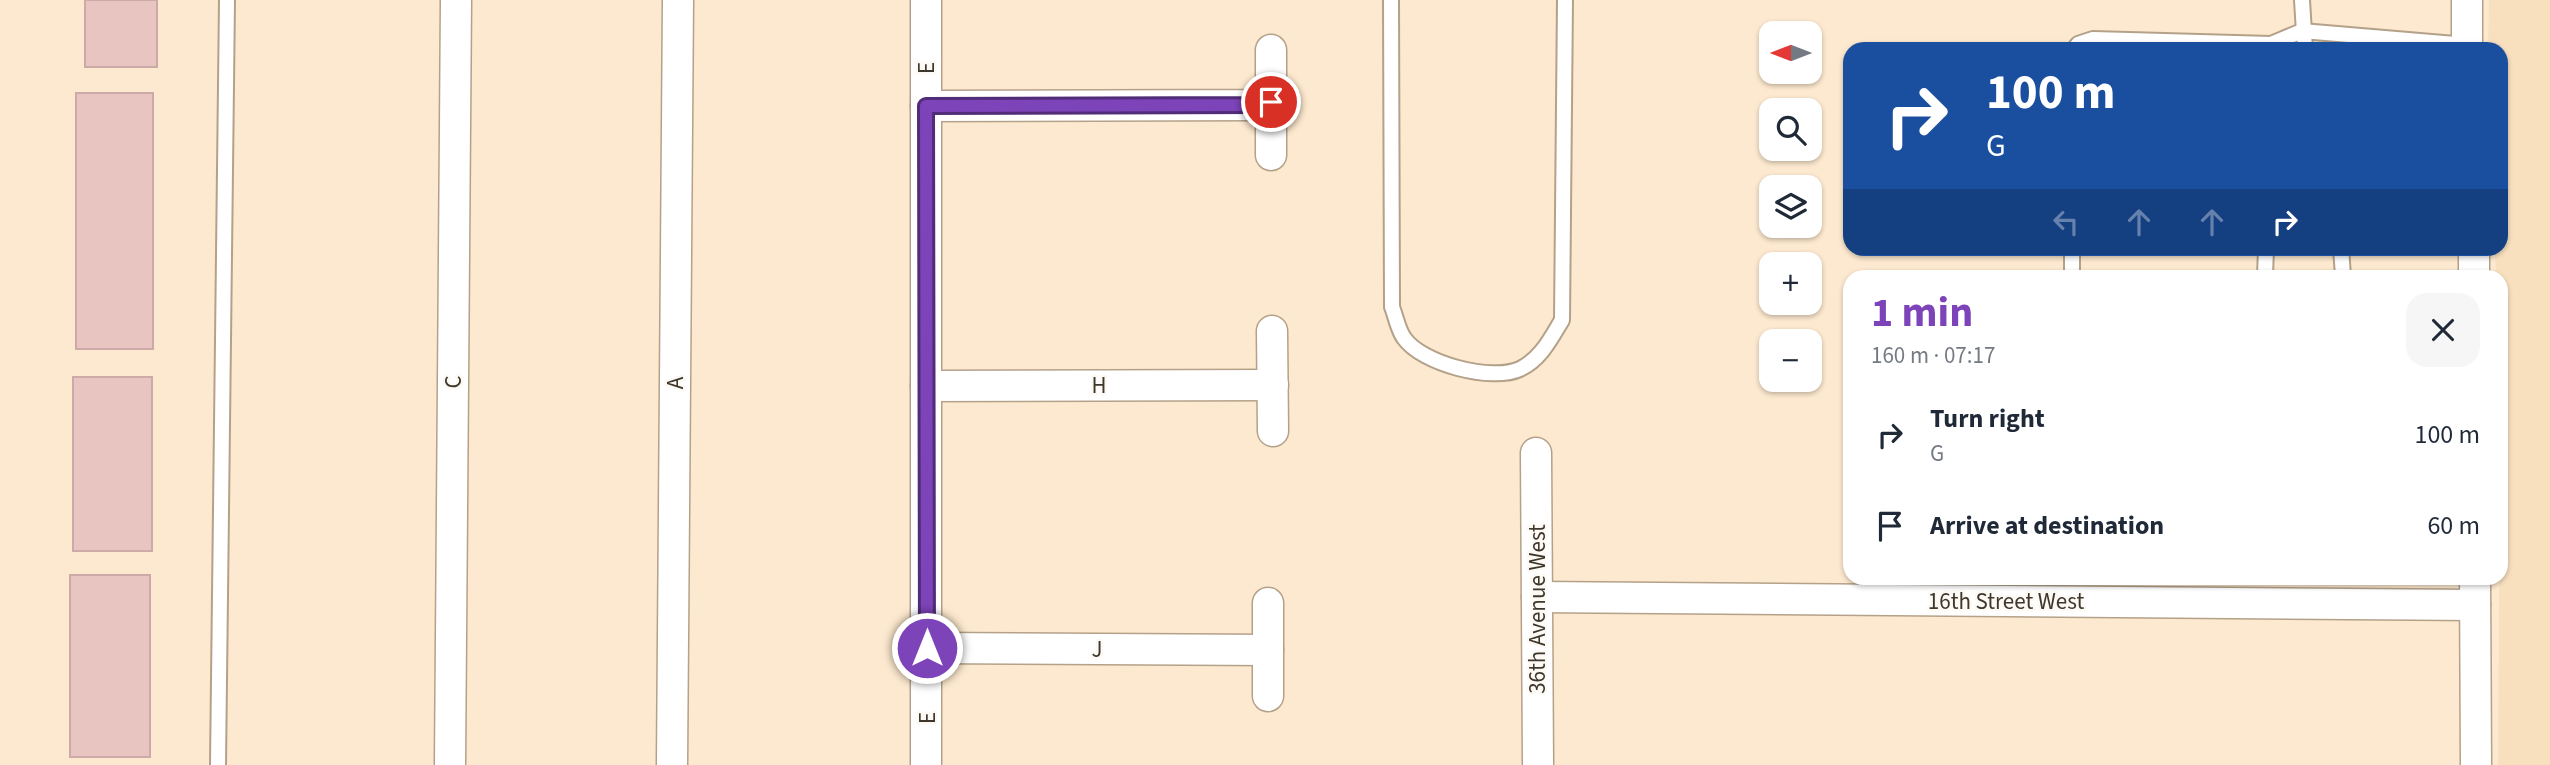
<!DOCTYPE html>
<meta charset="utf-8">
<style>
body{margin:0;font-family:"Source Sans 3",sans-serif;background:#f6f6f7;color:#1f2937;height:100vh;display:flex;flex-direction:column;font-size:26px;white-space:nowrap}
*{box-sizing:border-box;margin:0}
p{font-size:23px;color:#747a83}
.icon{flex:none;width:38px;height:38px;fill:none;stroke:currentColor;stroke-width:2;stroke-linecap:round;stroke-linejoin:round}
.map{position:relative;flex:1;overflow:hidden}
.drawer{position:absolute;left:1843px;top:270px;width:665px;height:315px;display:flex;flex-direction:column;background:#fff;border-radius:21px;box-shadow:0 2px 5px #0004}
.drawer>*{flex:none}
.banner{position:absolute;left:1843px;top:42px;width:665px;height:214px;border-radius:21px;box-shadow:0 2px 5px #0004;background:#1a4fa0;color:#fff;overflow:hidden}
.needle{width:46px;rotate:270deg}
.controls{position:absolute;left:1759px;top:21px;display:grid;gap:14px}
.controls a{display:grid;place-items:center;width:63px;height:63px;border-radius:14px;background:#fff;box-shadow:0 2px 5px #0004;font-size:35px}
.pin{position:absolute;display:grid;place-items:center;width:60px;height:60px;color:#fff;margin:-30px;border:4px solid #fff;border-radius:50%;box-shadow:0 2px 7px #0007}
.me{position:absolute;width:77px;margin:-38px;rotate:0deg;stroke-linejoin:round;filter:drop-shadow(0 0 5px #0008)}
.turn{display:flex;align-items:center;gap:24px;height:147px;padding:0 28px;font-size:32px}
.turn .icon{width:91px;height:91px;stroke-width:2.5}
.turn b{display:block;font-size:49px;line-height:60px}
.lanes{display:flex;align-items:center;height:66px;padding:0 28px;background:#0003;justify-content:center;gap:35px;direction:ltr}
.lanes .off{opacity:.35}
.round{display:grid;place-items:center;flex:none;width:74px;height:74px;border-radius:21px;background:#f6f6f7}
.headline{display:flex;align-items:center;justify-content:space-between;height:119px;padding:0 28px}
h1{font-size:42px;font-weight:700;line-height:52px;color:#7d43b9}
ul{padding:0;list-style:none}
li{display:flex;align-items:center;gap:21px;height:91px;padding:0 28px}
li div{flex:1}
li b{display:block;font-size:26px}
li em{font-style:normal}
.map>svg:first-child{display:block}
.built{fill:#f8e0bf}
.building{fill:#e9c5c2;stroke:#ccaaa7;stroke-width:2}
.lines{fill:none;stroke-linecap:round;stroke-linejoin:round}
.service-casing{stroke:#b4a189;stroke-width:18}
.minor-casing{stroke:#b4a189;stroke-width:33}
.service{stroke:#fff;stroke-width:14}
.minor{stroke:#fff;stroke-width:30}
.route-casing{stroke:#512c78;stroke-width:18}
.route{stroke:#7d43b9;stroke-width:12}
.labels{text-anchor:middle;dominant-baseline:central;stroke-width:5;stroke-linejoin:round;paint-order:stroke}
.street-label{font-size:23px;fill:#3e372c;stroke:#fdf9f4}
</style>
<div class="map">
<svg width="2550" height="765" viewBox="0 0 2550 765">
<rect width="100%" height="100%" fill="#fde9cf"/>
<path class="built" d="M2489 0H2550V765H2498L2501 276H2496L2495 249 2501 248V49H2488Z"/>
<g class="building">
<rect x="85" y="0" width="72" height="67"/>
<rect x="76" y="93" width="77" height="256"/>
<rect x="73" y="377" width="79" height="174"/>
<rect x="70" y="575" width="80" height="182"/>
</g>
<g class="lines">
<g class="service-casing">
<g id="service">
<path d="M1391 0 1392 307C1396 317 1398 330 1404 338 1422 364 1492 382 1520 369 1541 359 1551 338 1562 320L1565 0"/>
<path d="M2302 0 2305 49"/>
<path d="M2074 49 2078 44 2093 39 2271 44 2302 31 2467 45"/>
<path d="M2072 248V276"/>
<path d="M2341 248 2343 276"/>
<path d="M2265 276 2266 248"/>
<path d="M218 765 227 0"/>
</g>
</g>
<g class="minor-casing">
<g id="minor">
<path d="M2467 49V0"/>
<path d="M1271 50V155"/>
<path d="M926 106 1260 105 1271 102"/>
<path d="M2474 248V276"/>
<path d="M1272 331 1273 431"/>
<path d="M926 386 1273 385"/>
<path d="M1536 453 1538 765"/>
<path d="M2475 578 2476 765"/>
<path d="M1537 597 2475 605"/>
<path d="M1268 603V696"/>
<path d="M927 648 1268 650"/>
<path d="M450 765 456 0"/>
<path d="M672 765 678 0"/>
<path d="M926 765V0"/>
</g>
</g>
<use href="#service" class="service"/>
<use href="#minor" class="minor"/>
</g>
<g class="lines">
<g class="route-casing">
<path id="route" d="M927 648 926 106 1260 105 1271 102"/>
</g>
<use href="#route" class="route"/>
</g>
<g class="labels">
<g class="street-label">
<text transform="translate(926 68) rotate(-90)">E</text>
<text transform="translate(453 382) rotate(-90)">C</text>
<text transform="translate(675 383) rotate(-90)">A</text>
<text x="1099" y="385">H</text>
<text x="2006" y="601">16th Street West</text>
<text transform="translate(1537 609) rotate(-90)">36th Avenue West</text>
<text x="1097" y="649">J</text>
<text transform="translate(927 718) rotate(-90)">E</text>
</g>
</g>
</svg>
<div class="controls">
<a><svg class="needle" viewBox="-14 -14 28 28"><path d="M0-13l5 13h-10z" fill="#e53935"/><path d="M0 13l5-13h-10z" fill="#747a83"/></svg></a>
<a><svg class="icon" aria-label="search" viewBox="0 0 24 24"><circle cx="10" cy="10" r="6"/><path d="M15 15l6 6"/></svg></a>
<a><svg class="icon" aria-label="layers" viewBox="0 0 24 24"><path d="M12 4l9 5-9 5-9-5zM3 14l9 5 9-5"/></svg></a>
<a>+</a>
<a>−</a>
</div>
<div class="pin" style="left:1271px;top:102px;background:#d93025"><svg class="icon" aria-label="arrive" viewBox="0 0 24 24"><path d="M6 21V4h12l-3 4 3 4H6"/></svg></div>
<svg class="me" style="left:927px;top:648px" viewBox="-20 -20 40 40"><circle r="17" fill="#7d43b9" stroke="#fff" stroke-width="3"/><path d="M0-11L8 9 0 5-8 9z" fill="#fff"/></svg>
<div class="banner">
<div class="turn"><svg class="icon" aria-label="right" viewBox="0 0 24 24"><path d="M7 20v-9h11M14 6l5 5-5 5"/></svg><div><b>100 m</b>G</div></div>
<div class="lanes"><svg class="icon off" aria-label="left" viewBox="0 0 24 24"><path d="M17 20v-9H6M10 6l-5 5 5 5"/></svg><svg class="icon off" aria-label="ahead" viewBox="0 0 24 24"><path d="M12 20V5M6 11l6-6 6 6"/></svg><svg class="icon off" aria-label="ahead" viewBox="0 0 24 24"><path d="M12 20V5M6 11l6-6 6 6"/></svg><svg class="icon" aria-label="right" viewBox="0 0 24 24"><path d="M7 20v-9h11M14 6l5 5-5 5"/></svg></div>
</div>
<section class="drawer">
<div class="headline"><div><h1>1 min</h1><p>160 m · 07:17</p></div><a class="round"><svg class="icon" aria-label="close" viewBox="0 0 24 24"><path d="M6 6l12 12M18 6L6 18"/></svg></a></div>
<ul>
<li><svg class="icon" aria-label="right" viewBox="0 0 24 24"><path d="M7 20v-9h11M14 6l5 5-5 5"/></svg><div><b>Turn right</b><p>G</p></div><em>100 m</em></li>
<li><svg class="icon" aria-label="arrive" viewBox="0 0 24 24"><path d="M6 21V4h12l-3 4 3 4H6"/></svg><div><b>Arrive at destination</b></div><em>60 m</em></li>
</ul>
</section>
</div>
